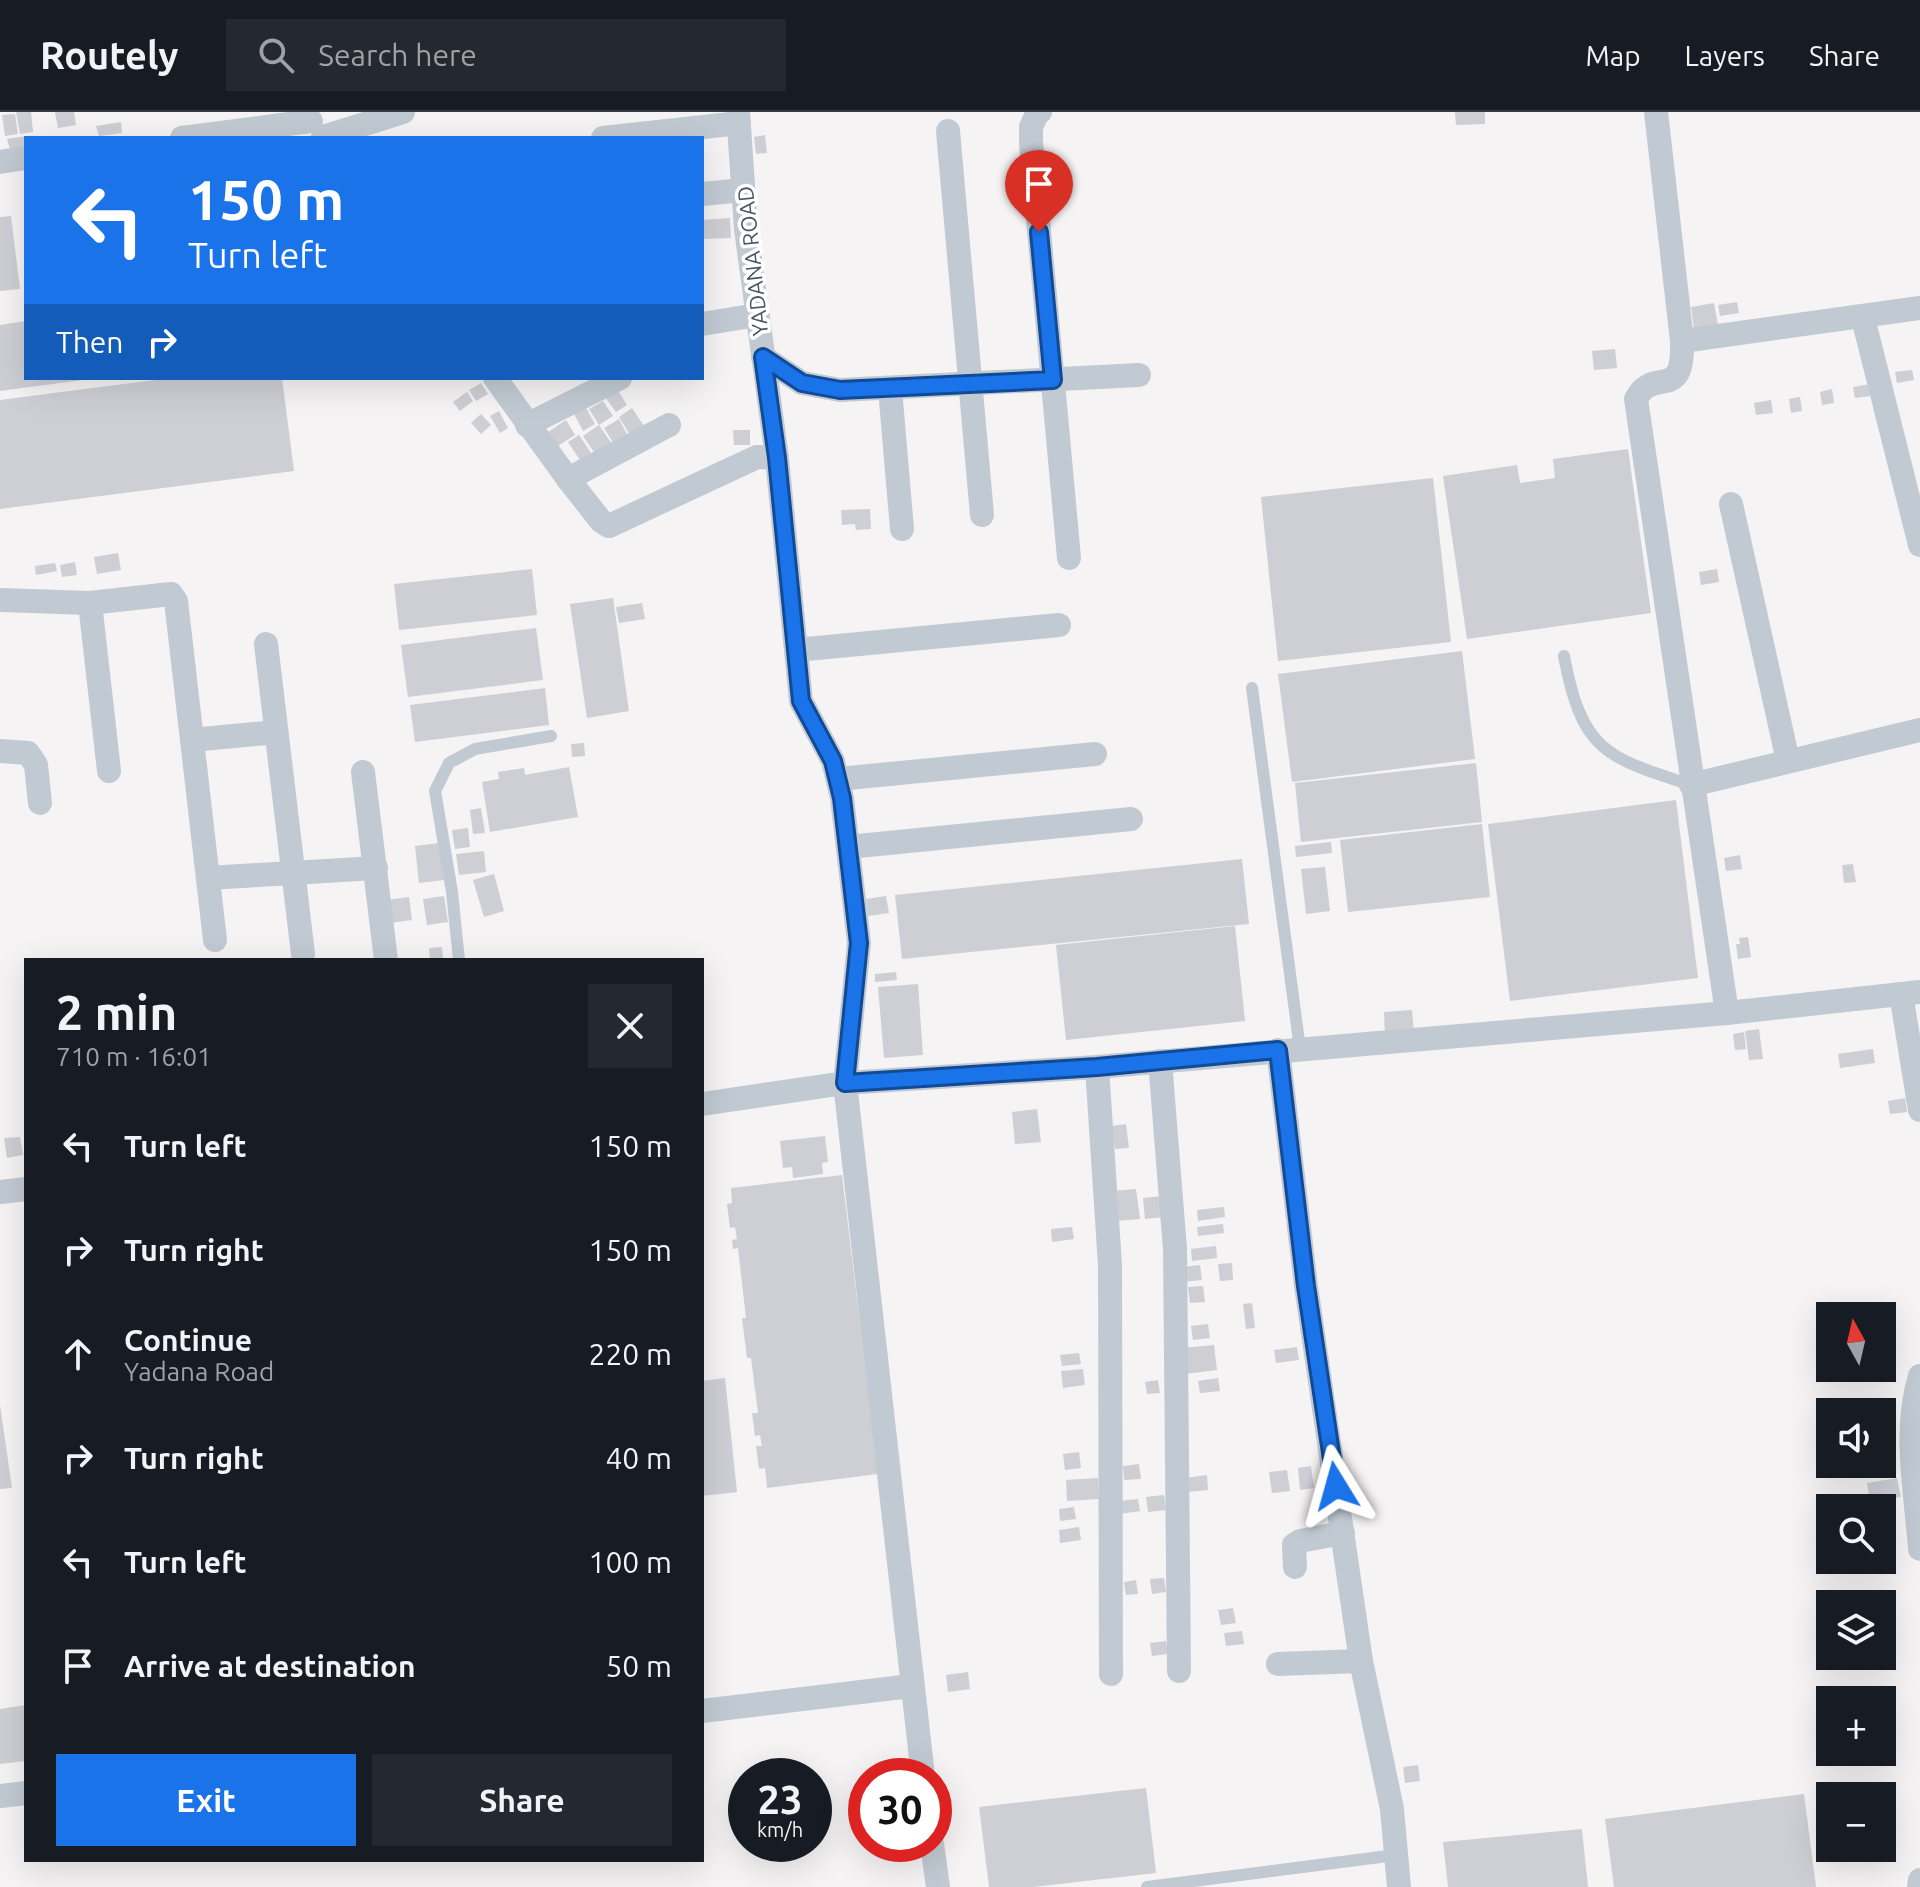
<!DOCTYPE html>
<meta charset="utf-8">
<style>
body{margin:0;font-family:Ubuntu,sans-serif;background:#242831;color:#f1f3f6;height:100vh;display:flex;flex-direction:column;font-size:30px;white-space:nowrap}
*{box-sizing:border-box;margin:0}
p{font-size:26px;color:#9ea1a6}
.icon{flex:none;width:44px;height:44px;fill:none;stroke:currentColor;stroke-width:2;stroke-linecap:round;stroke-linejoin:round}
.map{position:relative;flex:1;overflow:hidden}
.sheet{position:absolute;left:24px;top:846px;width:680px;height:904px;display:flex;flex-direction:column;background:#171b24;border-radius:0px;box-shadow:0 8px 32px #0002}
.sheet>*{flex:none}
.top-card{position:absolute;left:24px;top:24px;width:680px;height:244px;border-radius:0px;box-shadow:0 8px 32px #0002;background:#1a73e8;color:#fff;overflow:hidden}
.needle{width:52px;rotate:352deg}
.fabs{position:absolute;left:1816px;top:1190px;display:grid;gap:16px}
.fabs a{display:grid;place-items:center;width:80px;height:80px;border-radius:0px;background:#171b24;box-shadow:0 8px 32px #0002;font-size:40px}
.speed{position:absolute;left:728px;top:1646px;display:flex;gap:16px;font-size:40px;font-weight:700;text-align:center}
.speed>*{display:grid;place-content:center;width:104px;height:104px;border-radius:50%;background:#171b24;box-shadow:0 8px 32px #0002;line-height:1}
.speed small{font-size:20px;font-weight:400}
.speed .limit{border:12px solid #d22;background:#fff;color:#111}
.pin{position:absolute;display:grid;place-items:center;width:68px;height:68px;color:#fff;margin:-82px -34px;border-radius:50% 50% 50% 0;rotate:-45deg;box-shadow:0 0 8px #0007}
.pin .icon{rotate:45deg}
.me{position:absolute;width:88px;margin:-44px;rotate:352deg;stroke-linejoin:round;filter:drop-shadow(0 0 6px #0008)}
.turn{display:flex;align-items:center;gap:28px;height:168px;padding:0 32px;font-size:36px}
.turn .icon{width:104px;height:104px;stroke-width:2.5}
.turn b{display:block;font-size:56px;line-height:68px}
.then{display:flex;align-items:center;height:76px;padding:0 32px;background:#0003;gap:16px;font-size:30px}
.round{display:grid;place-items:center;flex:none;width:84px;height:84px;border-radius:0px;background:#242831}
.head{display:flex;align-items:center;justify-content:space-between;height:136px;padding:0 32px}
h1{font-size:48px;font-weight:600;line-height:60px}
.primary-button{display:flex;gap:16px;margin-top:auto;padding:16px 32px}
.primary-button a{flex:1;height:92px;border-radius:0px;background:#1a73e8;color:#fff;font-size:32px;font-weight:600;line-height:92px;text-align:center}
.primary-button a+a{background:#242831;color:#f1f3f6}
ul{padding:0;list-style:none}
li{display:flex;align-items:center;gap:24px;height:104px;padding:0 32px}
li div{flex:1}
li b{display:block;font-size:30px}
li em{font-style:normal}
header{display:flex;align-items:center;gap:48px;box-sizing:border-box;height:112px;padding:0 40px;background:#171b24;border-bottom:2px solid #363941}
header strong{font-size:38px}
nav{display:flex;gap:44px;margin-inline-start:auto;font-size:28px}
.search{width:560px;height:72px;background:#242831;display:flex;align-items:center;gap:20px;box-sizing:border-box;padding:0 28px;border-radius:0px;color:#9ea1a6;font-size:30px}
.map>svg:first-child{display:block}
.building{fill:#cdcfd5}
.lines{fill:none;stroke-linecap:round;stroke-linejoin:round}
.service{stroke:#c1cad2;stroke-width:12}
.minor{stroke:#c1cad2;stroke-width:24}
.route-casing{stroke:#114b97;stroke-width:20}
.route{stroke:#1a73e8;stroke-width:14}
.labels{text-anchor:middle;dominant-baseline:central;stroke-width:7;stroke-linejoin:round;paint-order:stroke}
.street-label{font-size:22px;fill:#4a5661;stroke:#fff}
</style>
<header>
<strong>Routely</strong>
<div class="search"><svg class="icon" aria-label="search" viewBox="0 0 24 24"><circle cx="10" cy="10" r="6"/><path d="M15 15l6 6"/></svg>Search here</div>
<nav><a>Map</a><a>Layers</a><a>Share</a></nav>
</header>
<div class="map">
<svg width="1920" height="1775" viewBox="0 0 1920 1775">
<rect width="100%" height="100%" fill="#f5f3f3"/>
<g class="building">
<path d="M16 0H31L33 20 20 22Z"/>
<path d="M55 0H74L76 13 58 16Z"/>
<path d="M1455 0H1485V12L1456 13Z"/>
<path d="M15 2 18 22 5 24 2 3Z"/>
<path d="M121 10 122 21 99 24 96 14Z"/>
<path d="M765 23 767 41 756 42 754 25Z"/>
<path d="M26 24V36L10 37 7 27Z"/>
<path d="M11 104 20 177 0 179V105Z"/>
<path d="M730 106 731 126 702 127V108Z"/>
<path d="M1737 190 1739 201 1720 204 1718 193Z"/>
<path d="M1714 191 1718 213 1694 217 1691 195Z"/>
<path d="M26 209V266L83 268 0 279V213Z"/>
<path d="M1615 237 1617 256 1594 258 1592 239Z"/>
<path d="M1912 258 1914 268 1897 271 1895 260Z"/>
<path d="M170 266H282L294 359 0 397V288Z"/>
<path d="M481 271 488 282 476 289 469 278Z"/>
<path d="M1877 271 1879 283 1855 286 1853 275Z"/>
<path d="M614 272 627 293 616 300 602 281Z"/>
<path d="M1832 277 1834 291 1822 293 1820 280Z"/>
<path d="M467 280 473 289 460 299 453 290Z"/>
<path d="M1800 285 1802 299 1791 301 1789 287Z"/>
<path d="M1771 288 1773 301 1756 303 1754 291Z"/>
<path d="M603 289 613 304 599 313 589 297Z"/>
<path d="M585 294 595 312 583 319 573 300Z"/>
<path d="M632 296 644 314 630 323 619 305Z"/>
<path d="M499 299 508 316 500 321 490 304Z"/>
<path d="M481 302 491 313 481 322 471 311Z"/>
<path d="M619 307 628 324 614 332 604 316Z"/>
<path d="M566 308 575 323 558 334 548 320Z"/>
<path d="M599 313 612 332 596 343 583 324Z"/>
<path d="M733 318H750V333H734Z"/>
<path d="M579 323 591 341 580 348 568 330Z"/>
<path d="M1628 337 1651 501 1467 527 1443 364 1517 353 1520 371 1555 366 1553 347Z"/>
<path d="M1433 366 1451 530 1278 549 1261 385Z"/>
<path d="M870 397 871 417 856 418 855 412 842 413 841 398Z"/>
<path d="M118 441 121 458 97 462 94 445Z"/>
<path d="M75 450 77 463 62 465 60 453Z"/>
<path d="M55 451 57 459 36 463 35 454Z"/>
<path d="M532 457 537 503 399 518 394 472Z"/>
<path d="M1717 457 1719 470 1701 473 1699 460Z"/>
<path d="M613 486 629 599 587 606 570 492Z"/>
<path d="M642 491 645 507 619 511 616 495Z"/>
<path d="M536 516 543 568 408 585 401 533Z"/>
<path d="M1462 539 1475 647 1292 670 1278 562Z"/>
<path d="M545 576 549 613 415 630 410 593Z"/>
<path d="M584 631 585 644 572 645 571 632Z"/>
<path d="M1476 651 1482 710 1301 730 1295 671Z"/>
<path d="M569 655 578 705 490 720 482 670 499 667 498 660 524 656 525 663Z"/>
<path d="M1676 688 1698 866 1510 889 1488 712Z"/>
<path d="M481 696 485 721 473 722 470 698Z"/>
<path d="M1482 712 1490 785 1348 800 1340 728Z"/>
<path d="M468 716 470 735 455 737 452 718Z"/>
<path d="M1331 730 1332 741 1296 745 1295 734Z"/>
<path d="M439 731 444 768 419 771 415 734Z"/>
<path d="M484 739 486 760 459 763 456 742Z"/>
<path d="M1740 743 1742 757 1726 759 1724 746Z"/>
<path d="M1242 747 1249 812 902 847 895 783Z"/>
<path d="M1853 752 1856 770 1844 771 1842 753Z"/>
<path d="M1325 755 1330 799 1306 802 1301 757Z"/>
<path d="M494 762 504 799 484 805 473 768Z"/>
<path d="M444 784 448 810 427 813 423 787Z"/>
<path d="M886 784 889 801 868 804 866 787Z"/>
<path d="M409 785 412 808 390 811 387 788Z"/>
<path d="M1235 814 1245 909 1066 928 1056 833Z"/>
<path d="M1748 825 1751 845 1738 847 1736 832H1740L1739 826Z"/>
<path d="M442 835 443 848H430L429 836Z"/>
<path d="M896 860 897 868 875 870V862Z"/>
<path d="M918 872 923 943 884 946 878 875Z"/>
<path d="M1412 898 1414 920 1385 923 1384 900Z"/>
<path d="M1759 917 1763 947 1749 948 1745 919Z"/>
<path d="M1744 920 1746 937 1735 938 1733 922Z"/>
<path d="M1873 937 1875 951 1840 956 1838 942Z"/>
<path d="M1905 986 1907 1000 1890 1002 1888 989Z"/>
<path d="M1037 997 1041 1030 1015 1032 1012 1000Z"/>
<path d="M1126 1012 1129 1036 1115 1037 1112 1014Z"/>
<path d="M825 1024 828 1050 822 1051 823 1062 793 1066 792 1055 783 1056 780 1029Z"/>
<path d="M20 1025 23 1043 7 1046 4 1026Z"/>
<path d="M842 1063 878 1362 767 1376 765 1356 759 1357 756 1334H762L760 1323 755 1324 752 1301H758L751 1246H747L742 1206H746L738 1136 733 1137 732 1128 737 1127 735 1115 730 1116 727 1092 732 1091 731 1076Z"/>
<path d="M1136 1077 1140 1107 1116 1109 1113 1079Z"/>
<path d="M1162 1084 1164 1105 1145 1107 1143 1086Z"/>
<path d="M1224 1095 1225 1105 1198 1109 1197 1098Z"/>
<path d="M1223 1112 1224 1121 1198 1124 1197 1115Z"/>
<path d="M1072 1115 1074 1127 1052 1130 1051 1117Z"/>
<path d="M1216 1134 1217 1146 1192 1149 1191 1137Z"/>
<path d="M1232 1151 1233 1168 1220 1169 1218 1152Z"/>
<path d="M1200 1153 1202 1168 1183 1170 1182 1155Z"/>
<path d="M1203 1174 1205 1190 1190 1191 1188 1175Z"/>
<path d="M1252 1191 1255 1216 1246 1217 1243 1192Z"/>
<path d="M1208 1212 1210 1226 1193 1228 1191 1214Z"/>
<path d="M1214 1233 1217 1258 1185 1262 1182 1236Z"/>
<path d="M1297 1235 1299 1248 1276 1251 1274 1238Z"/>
<path d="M1079 1241 1081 1252 1062 1254 1060 1243Z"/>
<path d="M1083 1257 1085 1273 1063 1276 1061 1259Z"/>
<path d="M725 1266 737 1380 702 1384V1269Z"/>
<path d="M1218 1266 1220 1279 1200 1281 1198 1269Z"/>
<path d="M1158 1268 1160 1281 1147 1282 1145 1270Z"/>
<path d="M0 1293 12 1376 0 1377Z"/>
<path d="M1079 1340 1081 1356 1065 1358 1063 1342Z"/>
<path d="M1139 1352 1141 1367 1124 1368 1123 1354Z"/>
<path d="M1311 1354 1314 1376 1300 1378 1298 1356Z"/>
<path d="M1287 1358 1290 1379 1272 1381 1269 1360Z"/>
<path d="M1207 1363 1208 1378 1187 1380 1185 1366Z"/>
<path d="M1098 1366 1099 1387 1067 1389 1066 1368Z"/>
<path d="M1897 1366 1901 1385 1870 1390 1867 1371Z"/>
<path d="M1164 1383 1166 1398 1148 1400 1146 1385Z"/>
<path d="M1138 1387 1140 1399 1120 1402 1119 1389Z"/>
<path d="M1074 1395 1076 1407 1060 1409 1059 1397Z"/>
<path d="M1079 1415 1081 1428 1060 1431 1059 1418Z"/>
<path d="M1164 1466 1166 1480 1152 1482 1150 1467Z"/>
<path d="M1136 1468 1138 1482 1126 1483 1124 1470Z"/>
<path d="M1233 1496 1236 1511 1221 1513 1218 1498Z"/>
<path d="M1242 1519 1244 1532 1226 1534 1224 1521Z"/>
<path d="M1166 1529 1168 1542 1152 1544 1150 1531Z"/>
<path d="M968 1560 970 1577 948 1580 946 1563Z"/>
<path d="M26 1593V1649L0 1652V1597Z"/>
<path d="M1418 1653 1420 1669 1405 1671 1403 1655Z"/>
<path d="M1146 1676 1156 1761 1033 1775H989L979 1695Z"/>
<path d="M1804 1682 1816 1775H1614L1605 1707Z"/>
<path d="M1582 1717 1588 1775H1448L1443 1730Z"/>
</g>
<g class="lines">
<g class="service">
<path d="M1564 544C1582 639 1605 645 1691 673"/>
<path d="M1252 576 1300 937"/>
<path d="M459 848 452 780 435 679 449 651 475 637 551 624"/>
<path d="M1147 1775 1396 1743"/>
</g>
<g class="minor">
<path d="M738 0 746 117 777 346"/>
<path d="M1040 0 1037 2 1031 15V31L1069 446"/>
<path d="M1656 0 1682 229"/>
<path d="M948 19 982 403"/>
<path d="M323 25 403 0"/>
<path d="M182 26 311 9"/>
<path d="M603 26 739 11"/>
<path d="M0 50 26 46"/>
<path d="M702 82 743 78"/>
<path d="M1863 206 1920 433"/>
<path d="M702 212 757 203"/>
<path d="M763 245 802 271 840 278 1139 263"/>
<path d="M495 266 568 367 601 409 609 414 757 345 777 346 801 589 833 649 842 686 859 831 845 971 923 1664"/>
<path d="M890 277 902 417"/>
<path d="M527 313 620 266"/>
<path d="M568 367 669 313"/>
<path d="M1731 392 1788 649"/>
<path d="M0 488 90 491 171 482 176 489 215 828"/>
<path d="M90 491 109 659"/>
<path d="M266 532 303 842"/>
<path d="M796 538 1059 513"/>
<path d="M192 628 276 620"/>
<path d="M0 639 28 641 36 653 40 691"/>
<path d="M363 660 386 848"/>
<path d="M838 667 1095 642"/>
<path d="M1691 673 1920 618"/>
<path d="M848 735 1131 707"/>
<path d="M208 766 376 756"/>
<path d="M1901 882 1920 998"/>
<path d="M1727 901 1636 287C1654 253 1684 292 1682 229L1920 196"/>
<path d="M1278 938 1306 1174 1361 1549 1392 1697 1399 1775"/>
<path d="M1160 949 1175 1137 1179 1559"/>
<path d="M1097 955 1110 1153 1111 1562"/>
<path d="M702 992 845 971 1097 955 1727 901 1920 880"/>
<path d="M0 1080 26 1077"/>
<path d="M1920 1264C1903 1318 1916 1381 1920 1437"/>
<path d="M1295 1455 1294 1433 1300 1429 1343 1421"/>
<path d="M1278 1552 1361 1549"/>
<path d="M702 1599 911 1574"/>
<path d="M0 1684 26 1681"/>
<path d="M932 1732 938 1775"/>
<path d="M1919 1775 1920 1768"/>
</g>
</g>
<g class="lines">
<g class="route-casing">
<path id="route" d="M1039 120 1053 268 840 278 802 271 763 245 777 346 801 589 833 649 842 686 859 831 845 971 1097 955 1278 938 1306 1174 1336 1374"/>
</g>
<use href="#route" class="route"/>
</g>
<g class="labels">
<g class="street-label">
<text transform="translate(752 149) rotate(-96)">YADANA ROAD</text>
</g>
</g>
</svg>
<div class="fabs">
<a><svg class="needle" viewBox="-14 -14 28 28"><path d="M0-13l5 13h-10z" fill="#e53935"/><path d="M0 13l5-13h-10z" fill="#9ea1a6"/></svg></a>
<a><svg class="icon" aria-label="sound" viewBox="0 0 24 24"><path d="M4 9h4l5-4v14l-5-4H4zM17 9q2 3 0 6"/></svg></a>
<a><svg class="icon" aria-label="search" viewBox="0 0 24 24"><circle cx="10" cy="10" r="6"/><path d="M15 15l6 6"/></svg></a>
<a><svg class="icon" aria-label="layers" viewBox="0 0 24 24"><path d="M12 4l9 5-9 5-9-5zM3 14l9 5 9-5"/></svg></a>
<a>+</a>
<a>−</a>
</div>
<div class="speed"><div>23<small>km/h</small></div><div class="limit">30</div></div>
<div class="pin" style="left:1039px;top:120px;background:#d93025"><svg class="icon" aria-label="arrive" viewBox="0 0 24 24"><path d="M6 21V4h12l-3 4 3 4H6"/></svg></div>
<svg class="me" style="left:1336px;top:1374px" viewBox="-20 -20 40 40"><path d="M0-17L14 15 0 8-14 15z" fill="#1a73e8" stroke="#fff" stroke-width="4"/></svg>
<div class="top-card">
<div class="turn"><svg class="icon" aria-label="left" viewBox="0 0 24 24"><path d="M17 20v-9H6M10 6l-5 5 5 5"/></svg><div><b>150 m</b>Turn left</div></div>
<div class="then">Then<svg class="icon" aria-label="right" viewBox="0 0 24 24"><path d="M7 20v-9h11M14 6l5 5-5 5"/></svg></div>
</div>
<section class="sheet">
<div class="head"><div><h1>2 min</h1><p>710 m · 16:01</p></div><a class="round"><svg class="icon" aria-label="close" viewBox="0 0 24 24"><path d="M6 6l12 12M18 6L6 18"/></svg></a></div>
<ul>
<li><svg class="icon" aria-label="left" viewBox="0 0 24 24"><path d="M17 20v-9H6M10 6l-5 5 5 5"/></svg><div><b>Turn left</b></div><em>150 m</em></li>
<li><svg class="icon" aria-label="right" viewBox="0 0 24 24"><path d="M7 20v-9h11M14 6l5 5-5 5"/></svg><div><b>Turn right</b></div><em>150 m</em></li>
<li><svg class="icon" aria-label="ahead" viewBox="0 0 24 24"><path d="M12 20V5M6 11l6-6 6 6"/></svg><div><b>Continue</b><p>Yadana Road</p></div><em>220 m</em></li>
<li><svg class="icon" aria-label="right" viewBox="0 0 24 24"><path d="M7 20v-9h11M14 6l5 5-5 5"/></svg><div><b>Turn right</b></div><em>40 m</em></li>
<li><svg class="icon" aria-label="left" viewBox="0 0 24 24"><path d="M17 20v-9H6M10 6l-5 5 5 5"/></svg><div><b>Turn left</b></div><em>100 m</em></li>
<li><svg class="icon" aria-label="arrive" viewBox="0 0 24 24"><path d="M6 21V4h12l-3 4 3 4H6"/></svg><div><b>Arrive at destination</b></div><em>50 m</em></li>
</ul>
<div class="primary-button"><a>Exit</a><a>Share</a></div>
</section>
</div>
